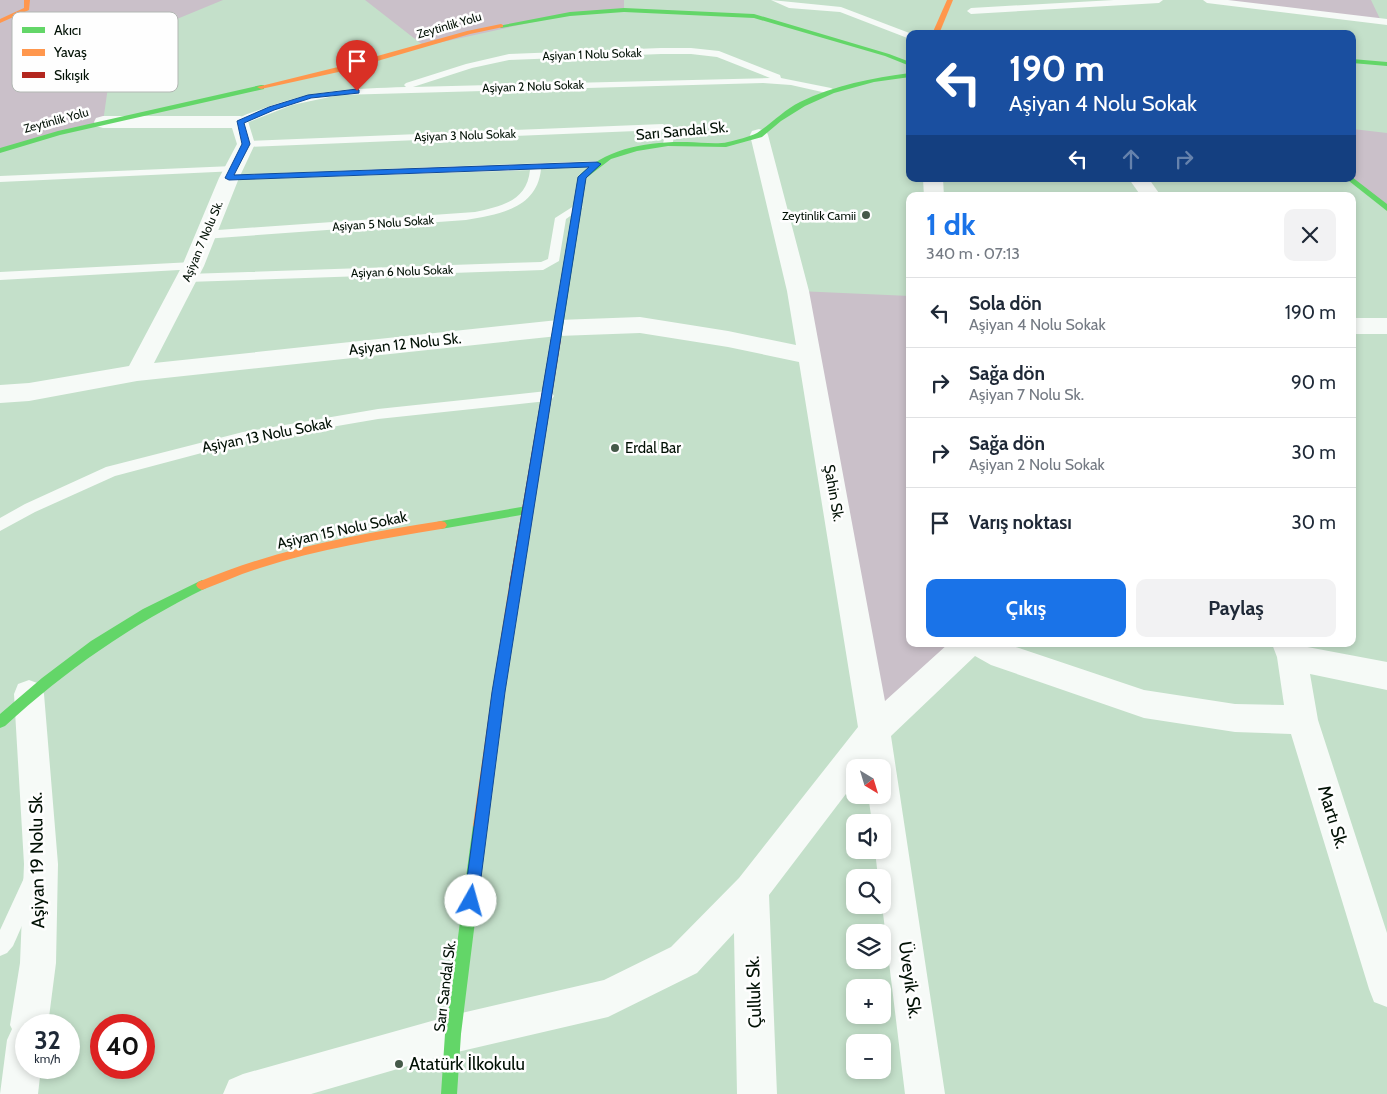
<!DOCTYPE html>
<html lang="tr">
<meta charset="utf-8">
<style>
body{margin:0;font-family:Cabin,sans-serif;background:#f2f2f3;color:#1f2937;height:100vh;display:flex;flex-direction:column;font-size:19px;white-space:nowrap}
*{box-sizing:border-box;margin:0}
p{font-size:16px;color:#747a83}
.icon{flex:none;width:28px;height:28px;fill:none;stroke:currentColor;stroke-width:2;stroke-linecap:round;stroke-linejoin:round}
.map{position:relative;flex:1;overflow:hidden}
.side{position:absolute;left:906px;top:192px;width:450px;height:455px;display:flex;flex-direction:column;background:#fff;border-radius:10px;box-shadow:0 2px 8px #0003}
.side>*{flex:none}
.hud{position:absolute;left:906px;top:30px;width:450px;height:152px;border-radius:10px;box-shadow:0 2px 8px #0003;background:#1a4fa0;color:#fff;overflow:hidden}
.needle{width:32px;rotate:142deg}
.tools{position:absolute;left:846px;top:759px;display:grid;gap:10px}
.tools a{display:grid;place-items:center;width:45px;height:45px;border-radius:10px;background:#fff;box-shadow:0 2px 8px #0003;font-size:25px}
.speed{position:absolute;left:15px;top:1014px;display:flex;gap:10px;font-size:25px;font-weight:700;text-align:center}
.speed>*{display:grid;place-content:center;width:65px;height:65px;border-radius:50%;background:#fff;box-shadow:0 2px 8px #0003;line-height:1}
.speed small{font-size:12px;font-weight:400}
.speed .limit{border:8px solid #d22;background:#fff;color:#111}
.pin{position:absolute;display:grid;place-items:center;width:42px;height:42px;color:#fff;margin:-51px -21px;border-radius:50% 50% 50% 0;rotate:-45deg;box-shadow:0 0 5px #0007}
.pin .icon{rotate:45deg}
.me{position:absolute;width:55px;margin:-28px;rotate:7deg;stroke-linejoin:round;filter:drop-shadow(0 0 4px #0008)}
.turn{display:flex;align-items:center;gap:18px;height:105px;padding:0 20px;font-size:22px}
.turn .icon{width:65px;height:65px;stroke-width:2.5}
.turn b{display:block;font-size:35px;line-height:42px}
.lanes{display:flex;align-items:center;height:48px;padding:0 20px;background:#0003;justify-content:center;gap:25px;direction:ltr}
.lanes .off{opacity:.35}
.round{display:grid;place-items:center;flex:none;width:52px;height:52px;border-radius:10px;background:#f2f2f3}
.headline{display:flex;align-items:center;justify-content:space-between;height:85px;padding:0 20px}
h1{font-size:30px;font-weight:700;line-height:38px;color:#1a73e8}
.primary-button{display:flex;gap:10px;margin-top:auto;padding:10px 20px}
.primary-button a{flex:1;height:58px;border-radius:10px;background:#1a73e8;color:#fff;font-size:20px;font-weight:700;line-height:58px;text-align:center}
.primary-button a+a{background:#f2f2f3;color:#1f2937}
ul{padding:0;list-style:none}
li{display:flex;align-items:center;gap:15px;height:70px;padding:0 20px;border-top:1px solid #e0e1e3}
li div{flex:1}
li b{display:block;font-size:19px}
li em{font-style:normal}
.map>svg:first-child{display:block}
.green{fill:#cac0c9}
.lines{fill:none;stroke-linecap:round;stroke-linejoin:round}
.lane{fill:#f6faf7;fill-rule:evenodd}
.street{fill:#f6faf7;fill-rule:evenodd}
.fast{fill:#63d668;fill-rule:evenodd}
.slow{fill:#ff974d;fill-rule:evenodd}
.jam{fill:#b3261e;fill-rule:evenodd}
.route{fill:#1a73e8;stroke:#114b97}
.poi-dot{fill:#455949;stroke:#fefefe;stroke-width:2}
.labels{text-anchor:middle;dominant-baseline:central;stroke-width:5;stroke-linejoin:round;paint-order:stroke}
.far-street-label{font-size:12px;fill:#011004;stroke:#fefefe}
.far-poi-label{font-size:12px;fill:#011004;stroke:#fefefe;text-anchor:end}
.street-label{font-size:15px;fill:#011004;stroke:#fefefe}
.poi-label{font-size:15px;fill:#011004;stroke:#fefefe;text-anchor:start}
.near-street-label{font-size:18px;fill:#011004;stroke:#fefefe}
.near-poi-label{font-size:18px;fill:#011004;stroke:#fefefe;text-anchor:start}
.key{fill:#fefefe;stroke:#b2b7b3;stroke-width:1}
.key-label{font-size:14px;fill:#011004}
</style>
<div class="map">
<svg width="1387" height="1094" viewBox="0 0 1387 1094">
<rect width="100%" height="100%" fill="#c4e0ca"/>
<g class="green">
<path d="M0 0H223L114 45 103 122 0 151Z"/>
<path d="M365 0H624V10L570 14 424 46Z"/>
<path d="M1207 0H1371L1381 21Z"/>
<path d="M1353 129 1387 133V208L1352 179Z"/>
<path d="M798 291 910 296V644H968L876 729Z"/>
</g>
<g class="lines">
<g class="lane">
<path d="M771 0 841 7 912 34H910V39L840 12 789 8Z"/>
<path d="M1114 0H1163L1159 3 971 14 967 11 971 8Z"/>
<path d="M1203 0H1228L1387 19V25L1207 3Z"/>
<path d="M661 48H691L719 51 780 75 781 78 831 88 836 91 831 94 791 85 763 83 339 95 292 105 244 124H236L235 122C241 115 254 112 262 109 314 89 352 89 406 87L404 85 406 83 466 64 509 54ZM661 54H691L717 57 770 78 413 87 472 68 509 60Z"/>
<path d="M663 124 675 133 672 146H664L663 144 665 134 661 130 246 147 241 144 246 141Z"/>
<path d="M597 161 601 162 602 164 601 166 541 169C537 209 499 214 466 220L204 239 198 235 204 231 475 212C502 206 527 201 530 170L225 180 224 178 225 176 229 175Z"/>
<path d="M233 166 238 169 237 171 0 182V176Z"/>
<path d="M577 204 583 207 566 219 559 261 543 270 187 282 181 278 187 274 541 262 548 259 555 218Z"/>
<path d="M193 262 199 266 197 269 0 280V272Z"/>
<path d="M547 391 552 393 554 396 552 399 547 401 378 419 243 442 115 476 35 512 0 531V518L25 504 106 467 243 432 378 409Z"/>
<path d="M31 876 38 878 40 885 13 946 7 953 0 956V930L24 878Z"/>
</g>
<g class="street">
<path d="M103 116H240L247 118 255 144 239 178 204 266 154 363 558 320 640 317 728 331 796 345 787 291 750 135 752 131 759 129 766 131 768 135 809 291 885 701 948 644H1007L1144 690 1235 704 1284 705 1277 657 1272 644H1302V646L1387 662V690L1310 674 1318 720 1387 933V1007L1374 1002 1369 989 1291 734 1235 732 1144 718 991 665 975 656 891 736 945 1094H905L882 905V878H878L875 850H882V822H872L868 795H882V768H855V782L769 895 777 1094H737L734 933 697 973 608 1017 453 1053 311 1094H223L229 1080 243 1074 453 1015 604 980 671 947 739 878 858 727 799 362 728 347 640 333 558 336 137 381 29 401 0 403V385L29 383 129 366 182 266 219 178 237 144 232 128H103L96 126 94 122 96 118Z"/>
<path d="M923 179H943L944 196H924Z"/>
<path d="M1129 179H1149L1161 196H1141Z"/>
<rect x="1352" y="318" width="35" height="16"/>
<path d="M29 680 40 684 44 694 58 864 56 963 48 1025H26V1068H41L38 1094H0L7 1040 12 1029 10 1025 20 963 24 864 14 694 18 684Z"/>
</g>
<g class="fast">
<path d="M624 8 754 14 889 54 910 62V66L885 56 754 18 624 12 570 16 501 28 498 26 570 12Z"/>
<path d="M1352 59 1387 62V66L1352 63Z"/>
<path d="M910 73V77L874 82 834 93 805 106 781 121 762 137 726 147 668 146 637 151 611 159 586 178 561 339 556 342 553 341 551 339 578 177C605 148 648 141 687 142 700 142 716 145 728 142 737 140 749 137 757 133 772 123 784 110 800 102 835 85 872 78 910 73Z"/>
<path d="M261 85H264V89L60 135 0 153V148L58 131Z"/>
<path d="M1352 177 1387 204V211L1349 181 1348 179H1352Z"/>
<path d="M527 506 531 507 532 510 531 513 527 514 441 529 437 528 435 525 437 522 441 521Z"/>
<path d="M202 580 206 582 208 585 206 588C131 625 66 670 5 726L0 728V714L42 678 91 641 143 609Z"/>
<path d="M480 818 485 820 487 825 461 1034 457 1094H441L445 1034 473 825 475 820Z"/>
</g>
<g class="slow">
<path d="M24 0H30L29 10 0 23V19L24 8Z"/>
<path d="M947 0H953L939 34H932Z"/>
<path d="M501 24 503 25V27L470 34 343 71 261 89 257 87 338 67 467 31Z"/>
<path d="M441 521 445 522 447 525 445 528 441 529C380 539 319 549 260 568 240 574 221 583 202 590L198 588 196 585 198 582C276 549 358 534 441 521Z"/>
<path d="M515 581 519 583 521 586 504 692 487 825 485 830 480 832 475 830 473 825 492 692 509 586 511 583Z"/>
</g>
<path class="jam" d="M556 336 561 339 521 586 519 589 515 591 511 589 509 586 551 339Z"/>
</g>
<path class="route" d="M357 89 359 90V93L311 98 274 110 244 123 250 144 234 175 597 162 601 164 586 178 505 692 478 901 476 906 471 909 466 906 464 901 492 692 578 177 589 167 229 180 225 178 242 144 237 121 269 107 308 95Z"/>
<g class="poi-dot">
<circle cx="866" cy="215" r="5"/>
<circle cx="615" cy="448" r="5"/>
<circle cx="399" cy="1064" r="5"/>
</g>
<g class="labels">
<g class="far-street-label">
<text transform="translate(449 25) rotate(-16)">Zeytinlik Yolu</text>
<text transform="translate(592 54) rotate(-2)">Aşiyan 1 Nolu Sokak</text>
<text transform="translate(533 86) rotate(-2)">Aşiyan 2 Nolu Sokak</text>
<text transform="translate(56 120) rotate(-15)">Zeytinlik Yolu</text>
<text transform="translate(465 135) rotate(-2)">Aşiyan 3 Nolu Sokak</text>
<text transform="translate(383 223) rotate(-4)">Aşiyan 5 Nolu Sokak</text>
<text transform="translate(202 241) rotate(-67)">Aşiyan 7 Nolu Sk.</text>
<text transform="translate(402 271) rotate(-2)">Aşiyan 6 Nolu Sokak</text>
</g>
<g class="far-poi-label">
<text x="856" y="215">Zeytinlik Camii</text>
</g>
<g class="street-label">
<text transform="translate(682 131) rotate(-5)">Sarı Sandal Sk.</text>
<text transform="translate(405 344) rotate(-6)">Aşiyan 12 Nolu Sk.</text>
<text transform="translate(267 435) rotate(-11)">Aşiyan 13 Nolu Sokak</text>
<text transform="translate(834 493) rotate(80)">Şahin Sk.</text>
<text transform="translate(342 530) rotate(-12)">Aşiyan 15 Nolu Sokak</text>
<text transform="translate(445 986) rotate(-83)">Sarı Sandal Sk.</text>
</g>
<g class="poi-label">
<text x="625" y="448">Erdal Bar</text>
</g>
<g class="near-street-label">
<text transform="translate(1333 817) rotate(73)">Martı Sk.</text>
<text transform="translate(37 860) rotate(-91)">Aşiyan 19 Nolu Sk.</text>
<text transform="translate(910 980) rotate(82)">Üveyik Sk.</text>
<text transform="translate(754 992) rotate(-92)">Çulluk Sk.</text>
</g>
<g class="near-poi-label">
<text x="409" y="1064">Atatürk İlkokulu</text>
</g>
</g>
<rect x="12" y="12" width="166" height="80" rx="8" class="key"/>
<rect x="22" y="27" width="23" height="6" fill="#63d668"/>
<rect x="22" y="49" width="23" height="7" fill="#ff974d"/>
<rect x="22" y="72" width="23" height="6" fill="#b3261e"/>
<g class="key-label">
<text x="54" y="35">Akıcı</text>
<text x="54" y="57">Yavaş</text>
<text x="54" y="80">Sıkışık</text>
</g>
</svg>
<div class="tools">
<a><svg class="needle" viewBox="-14 -14 28 28"><path d="M0-13l5 13h-10z" fill="#e53935"/><path d="M0 13l5-13h-10z" fill="#747a83"/></svg></a>
<a><svg class="icon" aria-label="sound" viewBox="0 0 24 24"><path d="M4 9h4l5-4v14l-5-4H4zM17 9q2 3 0 6"/></svg></a>
<a><svg class="icon" aria-label="search" viewBox="0 0 24 24"><circle cx="10" cy="10" r="6"/><path d="M15 15l6 6"/></svg></a>
<a><svg class="icon" aria-label="layers" viewBox="0 0 24 24"><path d="M12 4l9 5-9 5-9-5zM3 14l9 5 9-5"/></svg></a>
<a>+</a>
<a>−</a>
</div>
<div class="speed"><div>32<small>km/h</small></div><div class="limit">40</div></div>
<div class="pin" style="left:357px;top:91px;background:#d93025"><svg class="icon" aria-label="arrive" viewBox="0 0 24 24"><path d="M6 21V4h12l-3 4 3 4H6"/></svg></div>
<svg class="me" style="left:471px;top:901px" viewBox="-20 -20 40 40"><circle r="19" fill="#fff"/><path d="M0-13L10 11 0 6-10 11z" fill="#1a73e8"/></svg>
<div class="hud">
<div class="turn"><svg class="icon" aria-label="left" viewBox="0 0 24 24"><path d="M17 20v-9H6M10 6l-5 5 5 5"/></svg><div><b>190 m</b>Aşiyan 4 Nolu Sokak</div></div>
<div class="lanes"><svg class="icon" aria-label="left" viewBox="0 0 24 24"><path d="M17 20v-9H6M10 6l-5 5 5 5"/></svg><svg class="icon off" aria-label="ahead" viewBox="0 0 24 24"><path d="M12 20V5M6 11l6-6 6 6"/></svg><svg class="icon off" aria-label="right" viewBox="0 0 24 24"><path d="M7 20v-9h11M14 6l5 5-5 5"/></svg></div>
</div>
<section class="side">
<div class="headline"><div><h1>1 dk</h1><p>340 m · 07:13</p></div><a class="round"><svg class="icon" aria-label="close" viewBox="0 0 24 24"><path d="M6 6l12 12M18 6L6 18"/></svg></a></div>
<ul>
<li><svg class="icon" aria-label="left" viewBox="0 0 24 24"><path d="M17 20v-9H6M10 6l-5 5 5 5"/></svg><div><b>Sola dön</b><p>Aşiyan 4 Nolu Sokak</p></div><em>190 m</em></li>
<li><svg class="icon" aria-label="right" viewBox="0 0 24 24"><path d="M7 20v-9h11M14 6l5 5-5 5"/></svg><div><b>Sağa dön</b><p>Aşiyan 7 Nolu Sk.</p></div><em>90 m</em></li>
<li><svg class="icon" aria-label="right" viewBox="0 0 24 24"><path d="M7 20v-9h11M14 6l5 5-5 5"/></svg><div><b>Sağa dön</b><p>Aşiyan 2 Nolu Sokak</p></div><em>30 m</em></li>
<li><svg class="icon" aria-label="arrive" viewBox="0 0 24 24"><path d="M6 21V4h12l-3 4 3 4H6"/></svg><div><b>Varış noktası</b></div><em>30 m</em></li>
</ul>
<div class="primary-button"><a>Çıkış</a><a>Paylaş</a></div>
</section>
</div>
